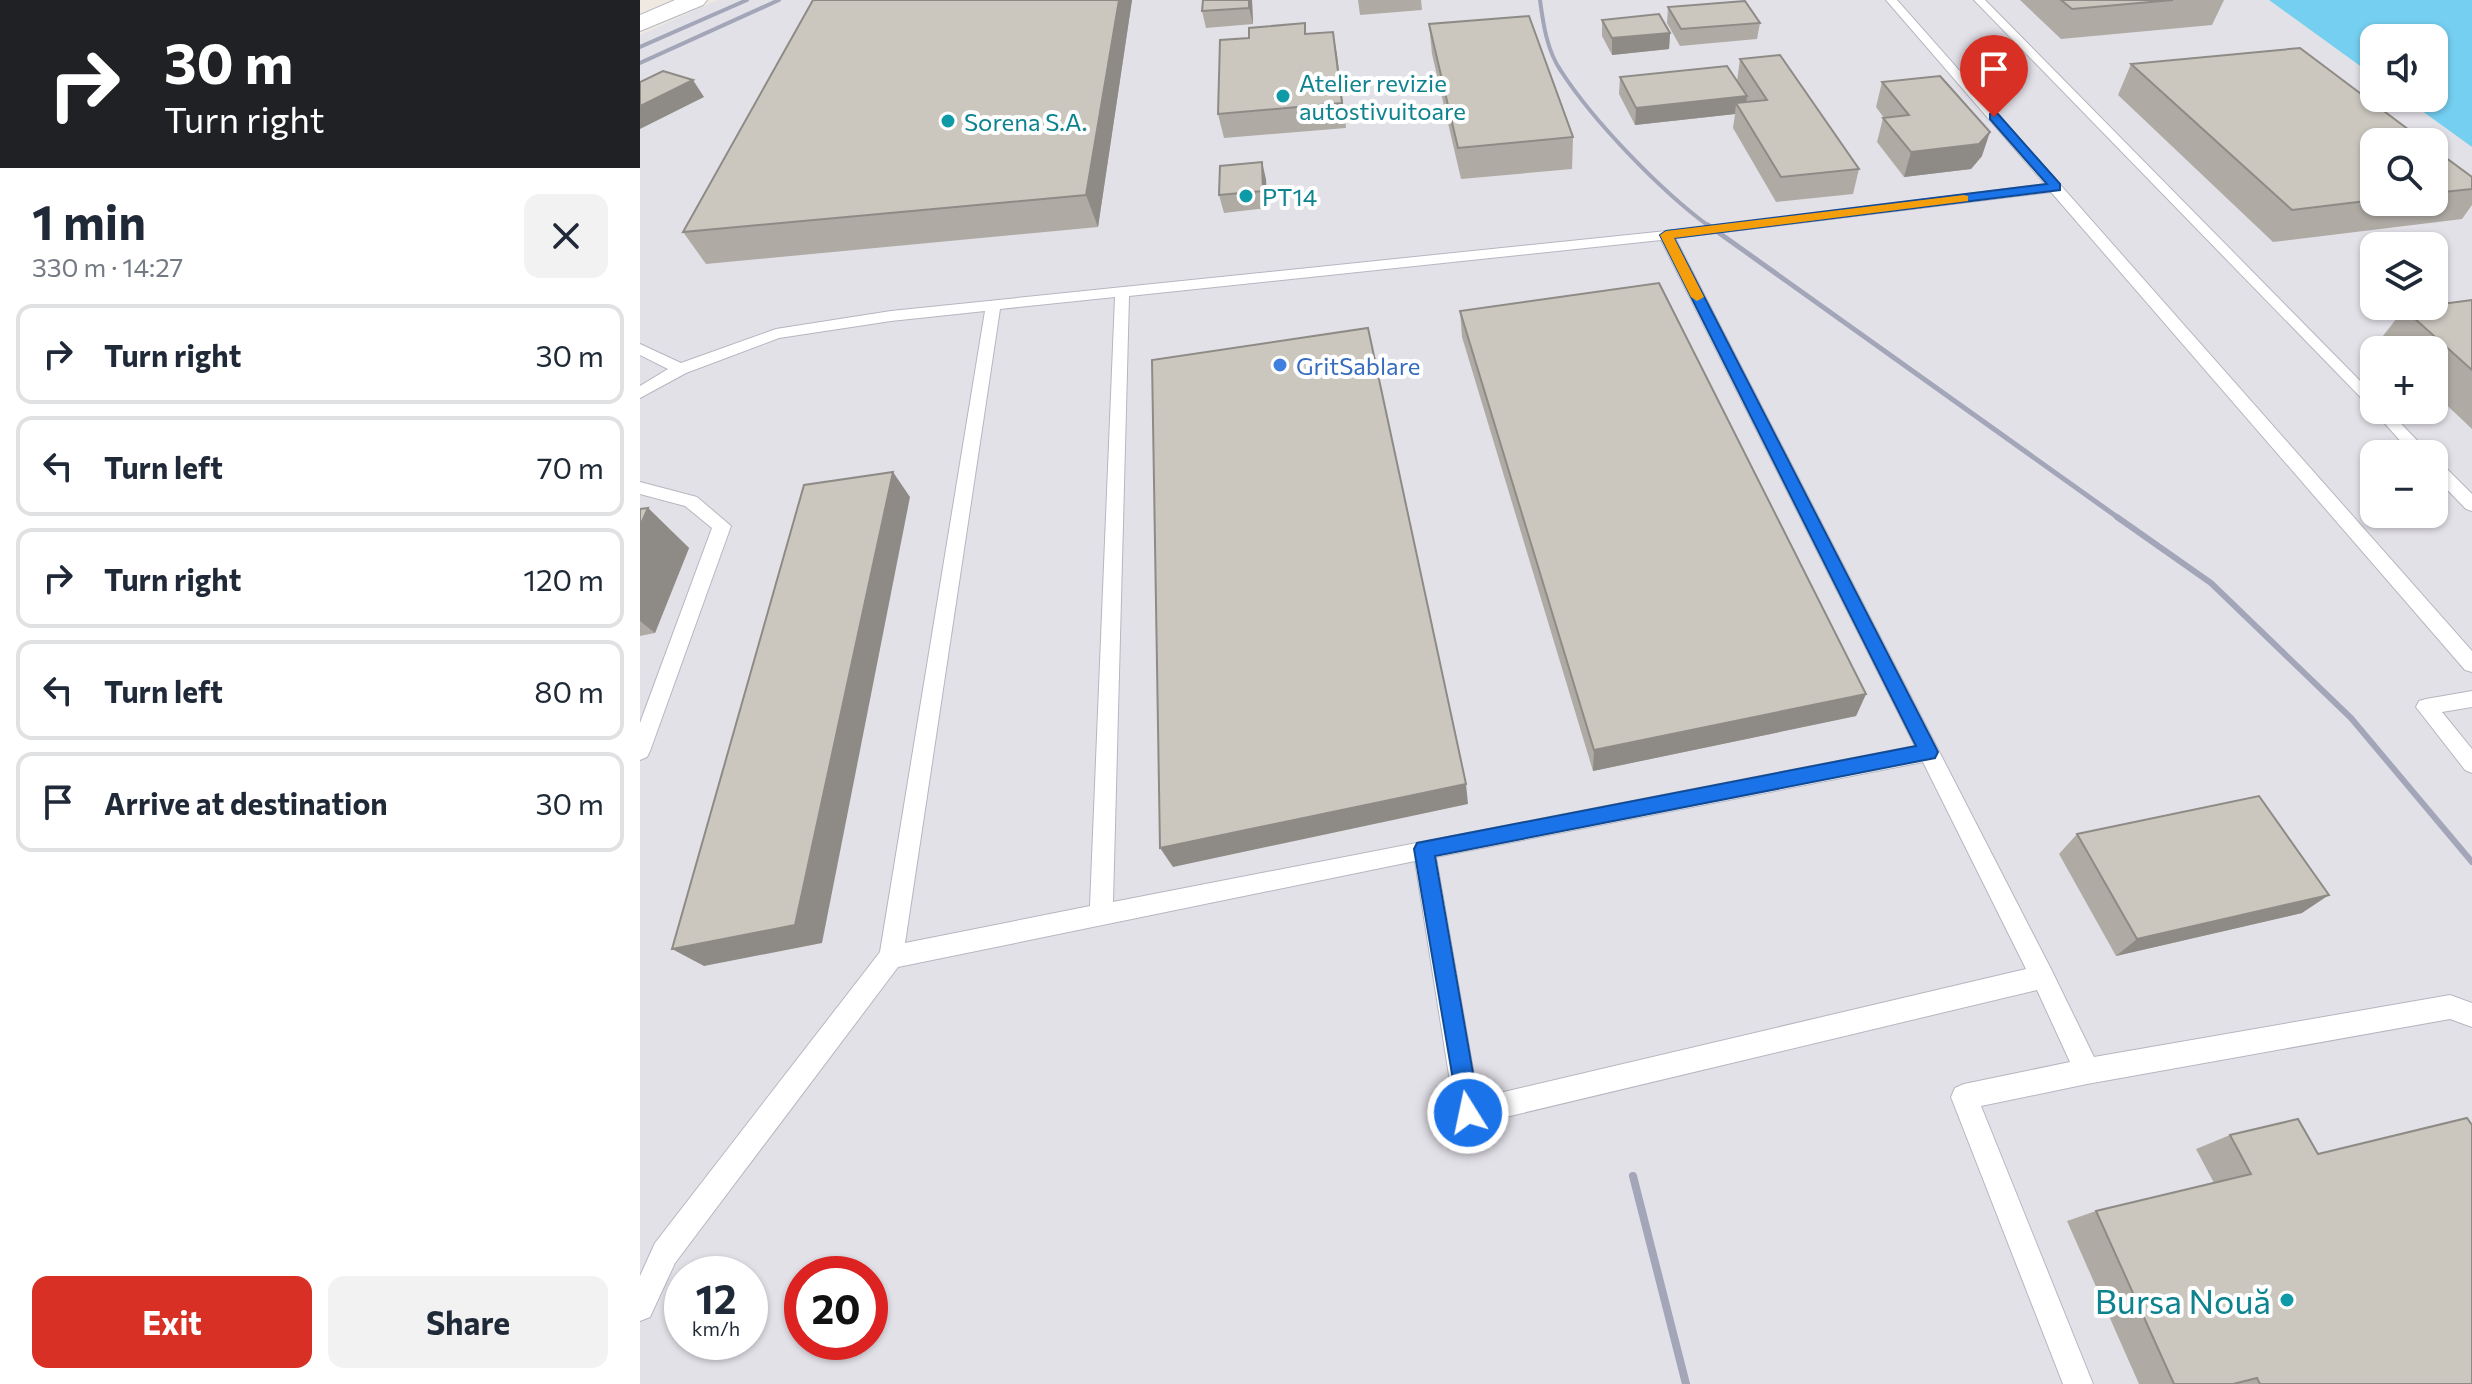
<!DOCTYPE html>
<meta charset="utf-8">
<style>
body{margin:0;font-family:Commissioner,sans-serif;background:#f2f2f3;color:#1f2937;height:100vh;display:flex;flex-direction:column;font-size:30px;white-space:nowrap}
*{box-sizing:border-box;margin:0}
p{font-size:26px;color:#747a83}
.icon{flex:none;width:44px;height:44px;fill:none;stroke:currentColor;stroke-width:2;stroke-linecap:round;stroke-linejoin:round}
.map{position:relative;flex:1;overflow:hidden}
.panel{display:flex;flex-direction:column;background:#fff;width:640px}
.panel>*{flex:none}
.top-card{background:#202124;color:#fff;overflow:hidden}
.buttons{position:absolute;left:1720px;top:24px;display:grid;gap:16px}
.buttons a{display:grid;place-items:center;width:88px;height:88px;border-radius:16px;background:#fff;box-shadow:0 2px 6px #0004;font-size:40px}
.speed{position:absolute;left:24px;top:1256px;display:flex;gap:16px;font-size:40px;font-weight:700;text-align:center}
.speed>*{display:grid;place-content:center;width:104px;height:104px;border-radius:50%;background:#fff;box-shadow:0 2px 6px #0004;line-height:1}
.speed small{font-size:20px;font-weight:400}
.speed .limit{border:12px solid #d22;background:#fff;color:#111}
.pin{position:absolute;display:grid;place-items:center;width:68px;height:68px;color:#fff;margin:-82px -34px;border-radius:50% 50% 50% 0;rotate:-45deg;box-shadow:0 0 8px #0007}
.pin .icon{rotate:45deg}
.me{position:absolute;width:88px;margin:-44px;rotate:350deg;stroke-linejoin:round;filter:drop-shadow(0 0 6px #0008)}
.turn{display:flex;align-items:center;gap:28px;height:168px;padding:0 32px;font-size:36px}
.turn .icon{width:104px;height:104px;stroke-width:2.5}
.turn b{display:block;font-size:56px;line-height:68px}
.round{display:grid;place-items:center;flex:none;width:84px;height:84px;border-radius:16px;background:#f2f2f3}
.head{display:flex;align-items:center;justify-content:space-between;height:136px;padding:0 32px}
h1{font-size:48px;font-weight:700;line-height:60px}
.action{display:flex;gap:16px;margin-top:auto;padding:16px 32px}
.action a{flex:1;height:92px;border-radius:16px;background:#d93025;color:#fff;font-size:32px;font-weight:700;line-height:92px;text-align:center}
.action a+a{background:#f2f2f3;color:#1f2937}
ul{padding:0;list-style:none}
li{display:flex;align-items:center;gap:24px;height:100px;margin:0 16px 12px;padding:0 16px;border:4px solid #e0e1e3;border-radius:16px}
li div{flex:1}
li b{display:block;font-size:30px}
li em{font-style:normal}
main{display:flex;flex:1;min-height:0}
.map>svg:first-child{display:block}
.industrial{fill:#e3e1e8;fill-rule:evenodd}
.water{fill:#75cff0}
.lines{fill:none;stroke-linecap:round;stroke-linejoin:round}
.service-casing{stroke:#b4b7c1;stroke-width:2}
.tertiary-casing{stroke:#b4b7c1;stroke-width:2}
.service{fill:#fff;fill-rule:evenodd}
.tertiary{fill:#fff;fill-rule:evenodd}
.rail-far3{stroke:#a3a6b8;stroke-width:4}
.rail-far2{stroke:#a3a6b8;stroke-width:5}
.rail-far1{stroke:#a3a6b8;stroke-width:6}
.rail{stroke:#a3a6b8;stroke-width:8}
.wall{fill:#afaba4}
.shaded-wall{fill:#8e8b86}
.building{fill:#cbc7bf;stroke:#8e8b86;stroke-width:2}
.route{fill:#1a73e8;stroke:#114b97;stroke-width:2}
.slow{fill:#f59e0b}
.culture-dot{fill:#0f9aa8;stroke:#fff;stroke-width:3}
.shop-dot{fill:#3f7fe0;stroke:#fff;stroke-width:3}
.labels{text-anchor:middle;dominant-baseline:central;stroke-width:8;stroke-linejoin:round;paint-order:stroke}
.far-culture-label{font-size:24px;fill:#0d838f;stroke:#fff;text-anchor:start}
.far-shop-label{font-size:24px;fill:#366cbe;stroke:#fff;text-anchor:start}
.near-culture-label{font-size:34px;fill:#0d838f;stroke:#fff;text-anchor:end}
</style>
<main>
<section class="panel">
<div class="top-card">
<div class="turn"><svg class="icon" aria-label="right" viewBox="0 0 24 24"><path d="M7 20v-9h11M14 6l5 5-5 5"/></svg><div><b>30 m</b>Turn right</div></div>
</div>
<div class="head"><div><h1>1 min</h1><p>330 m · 14:27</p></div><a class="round"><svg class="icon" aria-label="close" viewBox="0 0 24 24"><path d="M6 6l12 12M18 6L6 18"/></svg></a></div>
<ul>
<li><svg class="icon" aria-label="right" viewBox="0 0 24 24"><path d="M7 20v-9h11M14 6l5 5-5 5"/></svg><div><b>Turn right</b></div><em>30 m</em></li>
<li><svg class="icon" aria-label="left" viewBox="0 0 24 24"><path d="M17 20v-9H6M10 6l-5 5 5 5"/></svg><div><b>Turn left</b></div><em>70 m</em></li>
<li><svg class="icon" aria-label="right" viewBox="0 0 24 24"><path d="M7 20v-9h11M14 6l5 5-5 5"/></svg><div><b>Turn right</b></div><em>120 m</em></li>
<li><svg class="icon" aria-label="left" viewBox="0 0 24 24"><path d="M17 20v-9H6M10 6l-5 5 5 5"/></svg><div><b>Turn left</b></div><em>80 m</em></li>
<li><svg class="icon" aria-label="arrive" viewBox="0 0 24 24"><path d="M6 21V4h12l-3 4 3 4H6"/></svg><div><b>Arrive at destination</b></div><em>30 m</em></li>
</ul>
<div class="action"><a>Exit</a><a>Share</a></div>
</section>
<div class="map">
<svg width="1832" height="1384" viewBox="0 0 1832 1384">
<rect width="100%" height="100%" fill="#efe9e1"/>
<path class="industrial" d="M77 0H1629L1734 76V98H1764L1832 147V1384H0V35ZM1734 142H1794V202H1734ZM1734 246H1794V306H1734ZM1734 350H1794V410H1734ZM1734 454H1794V514H1734ZM42 1274H110V1342H42ZM162 1274H230V1342H162Z"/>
<path class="water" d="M1629 0H1832V147L1764 98H1794V38H1734V76Z"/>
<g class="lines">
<g class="service-casing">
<g id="service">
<path d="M1246 0H1257L1832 651V672L1825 670 1411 192 1035 238 1411 969 1454 1057 1810 995 1832 1003V1027L1810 1019 1447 1084 1341 1106 1453 1384H1423L1311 1097 1315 1088 1324 1084 1430 1062 1397 990 828 1126 819 1122 815 1113 775 861 258 967 35 1263 10 1317 0 1321V1276L15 1243 240 952 345 311 251 321 139 338 46 373 0 398V386L28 369 0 355V344L41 363 136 329 251 311 1075 226 1405 184ZM1021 240 1275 746 473 902 489 296ZM475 297 450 906 265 943 360 309ZM1283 762 1386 969 838 1098 796 857Z"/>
<path d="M1334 0H1345L1734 395V410H1748L1790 454H1772L1732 409Z"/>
<path d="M1794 460 1800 462 1832 494V511L1826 509 1794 476Z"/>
<path d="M0 482 57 497 91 526 10 751 7 757 0 760V723L72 528 45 506 0 494Z"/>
<path d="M1832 691V707L1802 712 1832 749V773L1825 770 1776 707 1779 701 1786 699Z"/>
</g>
</g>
<g class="tertiary-casing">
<path id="tertiary" d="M35 0H67L63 5 0 31V15Z"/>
</g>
<use href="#service" class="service"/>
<use href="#tertiary" class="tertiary"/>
<g class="rail-far3">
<path d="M900 0C903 23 907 51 921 71 954 122 1021 191 1070 227"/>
<path d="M0 47 107 0"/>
<path d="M0 63 139 0"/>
</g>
<path class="rail-far2" d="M1068 225 1480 519"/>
<path class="rail-far1" d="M1477 517 1571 583 1711 718 1832 862"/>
<path class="rail" d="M993 1176 1046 1384"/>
</g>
<g class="wall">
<path d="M173 0H492L458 227 66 264 43 232Z"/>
<path d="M563 0H612L613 24 566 28 562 11Z"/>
<path d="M718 0H781L782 10 720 15Z"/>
<path d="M1380 0H1584L1572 25 1421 39Z"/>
<path d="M1028 7 1120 23 1117 39 1040 46 1027 23Z"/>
<path d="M962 20 1030 33 1029 49 972 55 962 36Z"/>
<path d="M665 23 666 34 693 32 706 128 584 138 578 114 609 38Z"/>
<path d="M789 24 933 137 932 169 821 179 792 54Z"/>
<path d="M1100 59 1219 169 1213 194 1136 202 1093 128 1095 114 995 125 979 94 980 77 1097 81Z"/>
<path d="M1491 64 1734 142V202H1794V149L1832 177V205L1822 219 1633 242 1478 95Z"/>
<path d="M1242 82 1342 156 1331 169 1264 177 1237 142 1243 118H1244L1236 107Z"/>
<path d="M626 179 627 208 584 213 579 195Z"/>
<path d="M1832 300V429L1794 393V350H1749L1739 341 1764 309Z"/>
<path d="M820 311 1226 694 1216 716 953 771 822 337Z"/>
<path d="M8 508 49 548 15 633 0 636V509Z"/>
<path d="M1437 834 1662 913 1476 956 1419 854Z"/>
<path d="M1590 1135 1678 1154 1832 1384H1499L1427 1221 1456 1211 1574 1183 1556 1149Z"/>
</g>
<g class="shaded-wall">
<path d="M479 0H492L458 227 446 195Z"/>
<path d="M609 0H612L613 24 609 8Z"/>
<path d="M693 32 697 55 706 128 702 103Z"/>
<path d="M1030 33 1029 49 972 55V38Z"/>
<path d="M53 80 64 97 0 129V106Z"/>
<path d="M1107 96 1105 113 1096 103 1095 114 995 125 996 108Z"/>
<path d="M1350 132 1342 156 1331 169 1264 177 1271 152Z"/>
<path d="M622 162 626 179 627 208 623 191Z"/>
<path d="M253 472 270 497 182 943 64 966 32 949Z"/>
<path d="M8 508 49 548 15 633 0 621V526Z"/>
<path d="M1226 694 1216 716 953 771 954 750Z"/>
<path d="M826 784 828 804 533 867 520 848Z"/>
<path d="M1689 895 1662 913 1476 956 1497 939Z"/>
</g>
<g class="building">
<path d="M173 0H479L446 195 43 232Z"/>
<path d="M563 0H609V8L562 11Z"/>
<path d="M1421 0H1533L1432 9Z"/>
<path d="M1105 1 1120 23 1041 29 1028 7Z"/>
<path d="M1019 14 1030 33 972 38 962 20Z"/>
<path d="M889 16 933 137 818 148 789 24Z"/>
<path d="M665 23V34L693 32 702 103 578 114 580 40 609 38V28Z"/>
<path d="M1660 48 1785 142H1734V200L1652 210 1491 64Z"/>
<path d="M1140 55 1219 169 1141 177 1096 103 1127 100 1100 59Z"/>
<path d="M1087 66 1107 96 996 108 980 77Z"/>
<path d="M23 71 53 80 0 106V82Z"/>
<path d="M1300 76 1350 132 1339 144 1271 152 1243 118 1269 115 1242 82Z"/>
<path d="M1794 149 1832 177V189L1794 193Z"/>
<path d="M622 162 623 191 579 195 580 166Z"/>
<path d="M1019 283 1226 694 954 750 820 311Z"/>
<path d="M1832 300V370L1764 309Z"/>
<path d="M728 328 826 784 520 848 512 360Z"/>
<path d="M253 472 155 925 32 949 164 485Z"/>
<path d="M8 508 0 526V509Z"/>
<path d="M1619 796 1689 895 1497 939 1437 834Z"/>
<path d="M1827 1118 1832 1125V1384H1620L1617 1378 1593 1384H1534L1456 1211 1611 1174 1590 1135 1658 1119 1678 1154Z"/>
</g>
<path class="route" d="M1350 114H1358L1420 184V190L1034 238 1295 746 1298 752 1295 758 795 856 840 1113 836 1121 828 1125 820 1121 774 849 777 843 1276 746 1020 235 1026 231 1407 184 1350 119Z"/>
<path class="slow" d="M1324 195 1328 196V201L1034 238 1064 297 1057 301 1051 297 1020 235 1026 231Z"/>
<g class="culture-dot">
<circle cx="643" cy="96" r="8"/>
<circle cx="308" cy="121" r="8"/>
<circle cx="606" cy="196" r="8"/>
<circle cx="1647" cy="1300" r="8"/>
</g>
<circle class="shop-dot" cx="640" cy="365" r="8"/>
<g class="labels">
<g class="far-culture-label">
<text x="659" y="82">Atelier revizie<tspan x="659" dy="28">autostivuitoare</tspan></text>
<text x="324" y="121">Sorena S.A.</text>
<text x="622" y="196">PT14</text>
</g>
<g class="far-shop-label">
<text x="656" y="365">GritSablare</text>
</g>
<g class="near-culture-label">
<text x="1631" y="1300">Bursa Nouă</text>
</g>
</g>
</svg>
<div class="buttons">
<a><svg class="icon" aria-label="sound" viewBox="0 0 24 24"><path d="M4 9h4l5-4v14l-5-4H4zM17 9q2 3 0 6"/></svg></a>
<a><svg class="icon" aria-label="search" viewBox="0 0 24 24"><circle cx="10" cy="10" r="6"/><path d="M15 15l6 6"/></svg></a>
<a><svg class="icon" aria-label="layers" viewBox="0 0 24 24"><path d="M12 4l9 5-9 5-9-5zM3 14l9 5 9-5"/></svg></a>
<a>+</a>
<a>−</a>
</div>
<div class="speed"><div>12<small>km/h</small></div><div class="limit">20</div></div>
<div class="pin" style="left:1354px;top:117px;background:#d93025"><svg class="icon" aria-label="arrive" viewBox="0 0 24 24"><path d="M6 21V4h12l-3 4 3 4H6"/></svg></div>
<svg class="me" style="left:828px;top:1113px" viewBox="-20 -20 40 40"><circle r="17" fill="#1a73e8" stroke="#fff" stroke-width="3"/><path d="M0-11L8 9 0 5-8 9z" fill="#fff"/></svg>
</div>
</main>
